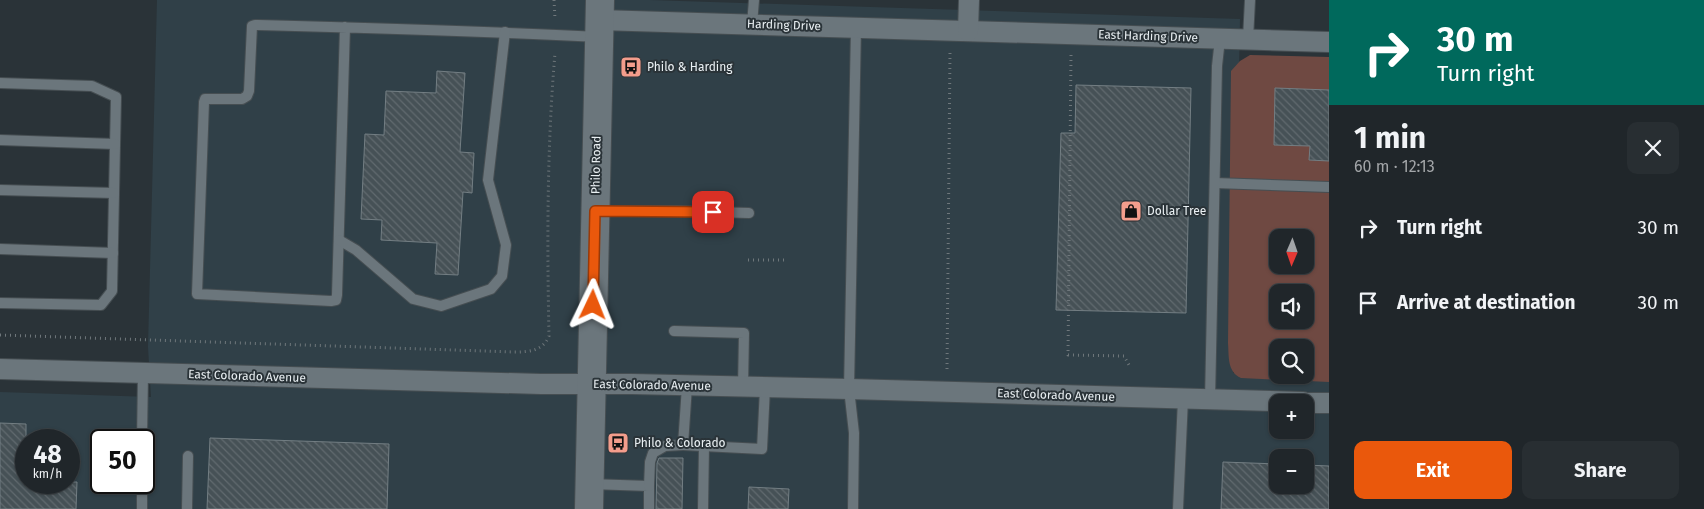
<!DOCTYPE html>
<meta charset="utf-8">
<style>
body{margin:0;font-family:"Fira Sans",sans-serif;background:#282e32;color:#f1f3f6;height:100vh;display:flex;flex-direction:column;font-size:19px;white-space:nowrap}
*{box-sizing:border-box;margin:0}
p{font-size:16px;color:#a2a5a8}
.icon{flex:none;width:28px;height:28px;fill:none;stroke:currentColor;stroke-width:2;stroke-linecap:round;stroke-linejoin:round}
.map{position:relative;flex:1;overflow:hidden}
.drawer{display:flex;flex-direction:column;background:#20262a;width:375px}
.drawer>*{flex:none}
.banner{background:#00695c;color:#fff;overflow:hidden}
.needle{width:32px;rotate:182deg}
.controls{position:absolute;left:1269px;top:229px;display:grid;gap:10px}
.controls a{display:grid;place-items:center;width:45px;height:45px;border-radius:10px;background:#20262a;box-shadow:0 1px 4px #0004,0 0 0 1px #3d4347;font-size:25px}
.speed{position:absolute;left:15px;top:429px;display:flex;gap:10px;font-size:25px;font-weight:700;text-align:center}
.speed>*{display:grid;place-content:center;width:65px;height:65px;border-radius:50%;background:#20262a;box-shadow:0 1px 4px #0004,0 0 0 1px #3d4347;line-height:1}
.speed small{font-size:12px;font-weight:400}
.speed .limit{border:2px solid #111;border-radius:8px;background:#fff;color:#111}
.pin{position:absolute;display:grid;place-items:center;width:42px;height:42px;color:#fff;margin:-21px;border-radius:10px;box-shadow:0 2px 8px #0006}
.me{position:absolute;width:55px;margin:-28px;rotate:2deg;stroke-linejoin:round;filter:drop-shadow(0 0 4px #0008)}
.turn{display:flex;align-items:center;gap:18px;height:105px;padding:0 25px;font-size:22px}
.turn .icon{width:65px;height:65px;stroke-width:2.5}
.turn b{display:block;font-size:35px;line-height:42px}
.round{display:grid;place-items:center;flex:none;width:52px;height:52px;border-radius:10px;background:#282e32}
.head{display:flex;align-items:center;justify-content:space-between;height:85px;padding:0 25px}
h1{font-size:30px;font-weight:700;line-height:38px}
.button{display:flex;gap:10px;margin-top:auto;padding:10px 25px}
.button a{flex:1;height:58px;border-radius:10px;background:#ea580c;color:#fff;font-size:20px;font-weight:700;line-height:58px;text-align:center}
.button a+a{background:#282e32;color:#f1f3f6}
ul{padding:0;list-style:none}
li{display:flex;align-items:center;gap:15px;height:75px;padding:0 25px}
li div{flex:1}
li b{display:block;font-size:19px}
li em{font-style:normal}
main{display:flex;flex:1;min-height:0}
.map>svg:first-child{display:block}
.built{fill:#304048;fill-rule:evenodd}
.green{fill:#6f4942;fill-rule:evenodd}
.building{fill:url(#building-back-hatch);stroke:#737e83}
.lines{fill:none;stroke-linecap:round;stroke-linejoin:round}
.service-casing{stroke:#464e52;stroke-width:12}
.minor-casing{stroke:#464e52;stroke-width:22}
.secondary-casing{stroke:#464e52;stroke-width:30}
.path{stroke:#6f777b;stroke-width:3;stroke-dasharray:1 4;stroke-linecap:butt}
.service{stroke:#6b767c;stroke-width:10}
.minor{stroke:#6b767c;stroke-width:20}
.secondary{stroke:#6b767c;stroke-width:28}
.route-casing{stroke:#983908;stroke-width:12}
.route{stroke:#ea580c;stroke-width:9}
.labels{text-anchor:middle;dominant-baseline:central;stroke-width:4;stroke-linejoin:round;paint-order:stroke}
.street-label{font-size:12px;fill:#eaf0f3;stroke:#2a3338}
.poi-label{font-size:12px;fill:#eaf0f3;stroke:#2a3338;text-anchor:start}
</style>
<main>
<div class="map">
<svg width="1329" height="509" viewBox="0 0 1329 509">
<defs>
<pattern id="building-back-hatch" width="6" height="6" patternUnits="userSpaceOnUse" patternTransform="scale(1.25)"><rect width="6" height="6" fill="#465156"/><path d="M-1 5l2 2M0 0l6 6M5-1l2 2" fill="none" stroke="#616a6f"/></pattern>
</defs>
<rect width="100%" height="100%" fill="#2a3338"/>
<path class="built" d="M157 0H650L1240 19 1233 373 1278 375 1329 374V509H0V392L151 397 148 347ZM1278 402H1305V430H1278ZM26 440H69V482H26ZM101 440H144V482H101ZM1278 458H1305V485H1278Z"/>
<path class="green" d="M1250 55 1329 57V382L1241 378C1227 372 1229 356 1228 343L1231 71 1240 61ZM1278 238H1305V265H1278ZM1278 292H1305V320H1278ZM1278 348H1305V375H1278Z"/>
<g class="building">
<path d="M437 71 465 73 460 152 474 153 472 193 463 192 458 275 435 274 437 243 381 240 382 220 361 219 365 134 384 135 386 91 436 93Z"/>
<path d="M1076 85 1191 88 1186 313 1056 310 1061 133H1075Z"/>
<path d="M1275 88 1329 90V161L1309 160 1310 146 1274 145Z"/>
<path d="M0 423 26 424V482H77L76 509H0Z"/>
<path d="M210 438 389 444 387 509H207Z"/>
<path d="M659 458H683L682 509H656L657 463Z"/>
<path d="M1223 462 1278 464V485H1305V465L1329 466V509H1221Z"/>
<path d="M749 487 789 489 788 509H748Z"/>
</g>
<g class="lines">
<g class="service-casing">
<g id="service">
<path d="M752 24 754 0"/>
<path d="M345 27 337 295 336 300 331 301 197 294 204 102 205 99H242L247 96 249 91 252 26 255 25C369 28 484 31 598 37"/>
<path d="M1248 39 1250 0"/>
<path d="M0 83 92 86 116 97 112 291 101 305 0 303"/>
<path d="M0 140 115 144"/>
<path d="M1215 183 1329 187"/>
<path d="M0 190 114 193"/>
<path d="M597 211H677L749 213"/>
<path d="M339 240 356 250 413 299 441 306 491 289 502 276 506 245 488 180 505 32"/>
<path d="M0 249 113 253"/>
<path d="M674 331 744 333 743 387"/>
<path d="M687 386 683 445 762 449 765 388"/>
<path d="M1210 400 1217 66 1220 39"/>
<path d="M142 440 143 373"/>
<path d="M142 482V509"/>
<path d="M590 484 649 486V509"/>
<path d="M649 486 650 462 653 453 665 446 683 445"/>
<path d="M187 509 188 456"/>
<path d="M703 509 704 446"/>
<path d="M853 509 854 433 849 389 856 27"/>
<path d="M1178 509 1183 399"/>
</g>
</g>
<g class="minor-casing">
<g id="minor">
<path d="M599 20 1329 42"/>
<path d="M968 31 969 0"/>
<path d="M0 369 541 384H632L849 389 1303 402"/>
<path d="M1305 403H1329"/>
</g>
</g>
<g class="secondary-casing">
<path id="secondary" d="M589 509 600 0"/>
</g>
<g class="path">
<path d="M554 0 555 19"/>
<path d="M1071 55 1068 355 1124 356 1129 365"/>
<path d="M748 260H785"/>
<path d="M0 335 514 352C529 352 543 351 549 336 547 241 547 147 555 53"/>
<path d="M947 369 950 53"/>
</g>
<use href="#service" class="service"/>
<use href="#minor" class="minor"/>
<use href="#secondary" class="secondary"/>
</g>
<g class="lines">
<g class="route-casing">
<path id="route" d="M593 305 595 211 713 212"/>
</g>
<use href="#route" class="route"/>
</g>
<defs>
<g id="bus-square" transform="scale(1.125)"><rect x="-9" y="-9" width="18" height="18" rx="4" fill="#f49d8c" stroke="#2a3338"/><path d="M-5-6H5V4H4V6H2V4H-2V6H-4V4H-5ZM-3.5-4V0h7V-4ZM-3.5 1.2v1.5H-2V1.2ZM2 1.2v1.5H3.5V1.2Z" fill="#111"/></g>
<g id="shop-square" transform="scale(1.125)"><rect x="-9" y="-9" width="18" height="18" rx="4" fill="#f49d8c" stroke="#2a3338"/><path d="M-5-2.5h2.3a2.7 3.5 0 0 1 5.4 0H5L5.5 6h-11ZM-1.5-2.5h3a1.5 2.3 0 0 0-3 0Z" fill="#111"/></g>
</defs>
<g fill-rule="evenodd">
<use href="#bus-square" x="631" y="67"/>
<use href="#shop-square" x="1131" y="211"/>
<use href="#bus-square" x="618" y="443"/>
</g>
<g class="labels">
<g class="street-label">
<text transform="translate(784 25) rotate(2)">Harding Drive</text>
<text transform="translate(1148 36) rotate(2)">East Harding Drive</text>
<text transform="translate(596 165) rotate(-89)">Philo Road</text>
<text transform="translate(247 376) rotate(2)">East Colorado Avenue</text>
<text transform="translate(652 385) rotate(1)">East Colorado Avenue</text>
<text transform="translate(1056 395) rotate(2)">East Colorado Avenue</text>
</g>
<g class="poi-label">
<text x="647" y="67">Philo &amp; Harding</text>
<text x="1147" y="211">Dollar Tree</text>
<text x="634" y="443">Philo &amp; Colorado</text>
</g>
</g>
</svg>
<div class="controls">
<a><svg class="needle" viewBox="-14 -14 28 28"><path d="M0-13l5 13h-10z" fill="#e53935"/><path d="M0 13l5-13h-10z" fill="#a2a5a8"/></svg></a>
<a><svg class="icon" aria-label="sound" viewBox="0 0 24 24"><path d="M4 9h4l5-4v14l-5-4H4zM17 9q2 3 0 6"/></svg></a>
<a><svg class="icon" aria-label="search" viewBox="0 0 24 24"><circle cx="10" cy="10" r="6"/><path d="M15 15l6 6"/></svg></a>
<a>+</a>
<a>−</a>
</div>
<div class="speed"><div>48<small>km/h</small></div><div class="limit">50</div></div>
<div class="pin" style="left:713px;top:212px;background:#d93025"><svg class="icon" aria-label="arrive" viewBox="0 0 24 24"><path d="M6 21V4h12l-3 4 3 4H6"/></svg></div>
<svg class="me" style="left:593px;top:305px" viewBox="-20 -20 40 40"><path d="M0-17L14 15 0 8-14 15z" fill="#ea580c" stroke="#fff" stroke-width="4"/></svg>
</div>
<section class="drawer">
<div class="banner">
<div class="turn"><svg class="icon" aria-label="right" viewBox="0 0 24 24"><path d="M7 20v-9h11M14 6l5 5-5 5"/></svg><div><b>30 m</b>Turn right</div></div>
</div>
<div class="head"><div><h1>1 min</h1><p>60 m · 12:13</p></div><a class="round"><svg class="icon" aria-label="close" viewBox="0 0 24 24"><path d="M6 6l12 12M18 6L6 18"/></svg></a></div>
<ul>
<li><svg class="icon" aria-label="right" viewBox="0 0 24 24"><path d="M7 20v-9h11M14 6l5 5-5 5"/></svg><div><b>Turn right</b></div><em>30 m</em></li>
<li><svg class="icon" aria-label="arrive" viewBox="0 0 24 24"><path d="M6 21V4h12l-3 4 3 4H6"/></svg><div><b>Arrive at destination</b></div><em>30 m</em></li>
</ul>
<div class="button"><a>Exit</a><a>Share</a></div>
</section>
</main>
